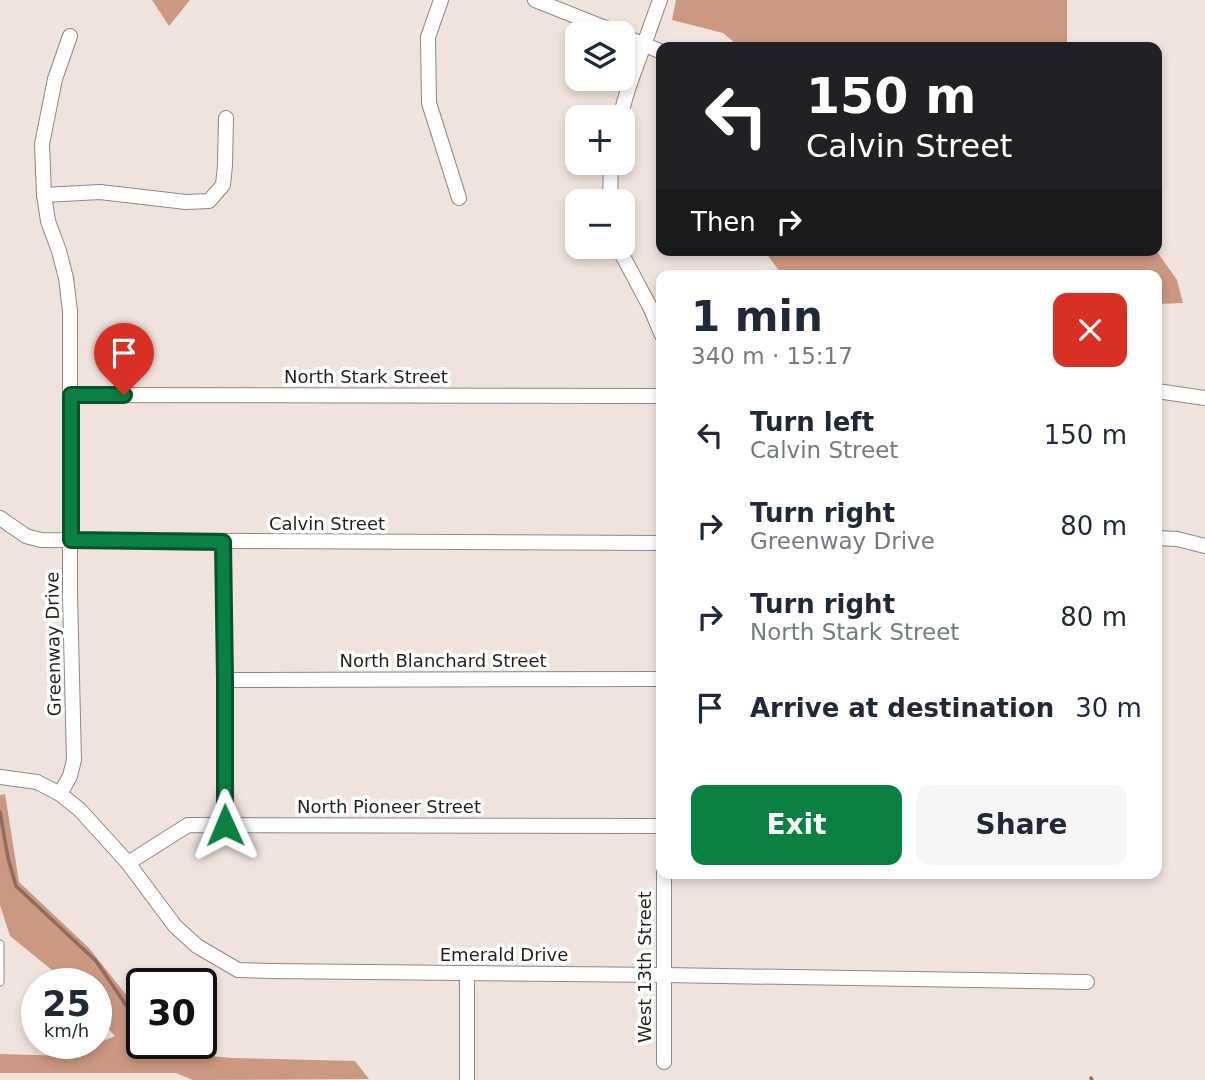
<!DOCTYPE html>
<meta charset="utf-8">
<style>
body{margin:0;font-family:"DejaVu Sans",sans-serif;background:#f6f6f7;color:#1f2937;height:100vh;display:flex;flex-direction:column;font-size:26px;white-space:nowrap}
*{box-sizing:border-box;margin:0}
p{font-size:23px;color:#747a83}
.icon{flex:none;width:38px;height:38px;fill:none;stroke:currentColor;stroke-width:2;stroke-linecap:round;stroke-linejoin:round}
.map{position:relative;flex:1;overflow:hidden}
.side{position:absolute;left:656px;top:270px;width:506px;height:609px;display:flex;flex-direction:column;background:#fff;border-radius:14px;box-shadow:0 4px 10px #0003}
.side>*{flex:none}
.guide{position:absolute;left:656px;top:42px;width:506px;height:214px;border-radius:14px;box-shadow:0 4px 10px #0003;background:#202124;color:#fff;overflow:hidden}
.controls{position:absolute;left:565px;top:21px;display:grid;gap:14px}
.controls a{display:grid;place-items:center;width:70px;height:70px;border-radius:14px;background:#fff;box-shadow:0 4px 10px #0003;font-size:35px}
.speed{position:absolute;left:21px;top:968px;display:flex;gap:14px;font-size:35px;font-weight:700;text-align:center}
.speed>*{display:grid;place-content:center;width:91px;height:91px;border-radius:50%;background:#fff;box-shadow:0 4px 10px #0003;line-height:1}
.speed small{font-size:18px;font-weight:400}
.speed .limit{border:4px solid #111;border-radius:10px;background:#fff;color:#111}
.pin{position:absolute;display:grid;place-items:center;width:60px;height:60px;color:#fff;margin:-72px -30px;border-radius:50% 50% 50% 0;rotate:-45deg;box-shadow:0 0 7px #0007}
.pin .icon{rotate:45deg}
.me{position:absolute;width:77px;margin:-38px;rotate:359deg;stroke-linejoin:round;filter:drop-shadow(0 0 5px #0008)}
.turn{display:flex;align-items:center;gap:24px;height:147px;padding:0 35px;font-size:32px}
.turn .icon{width:91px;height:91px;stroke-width:2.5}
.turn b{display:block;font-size:49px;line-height:60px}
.then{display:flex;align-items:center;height:66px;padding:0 35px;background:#0003;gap:14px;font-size:26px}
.round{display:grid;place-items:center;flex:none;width:74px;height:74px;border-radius:14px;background:#f6f6f7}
.head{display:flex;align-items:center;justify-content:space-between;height:119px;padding:0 35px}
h1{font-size:42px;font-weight:800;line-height:52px}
.action{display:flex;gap:14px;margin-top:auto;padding:14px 35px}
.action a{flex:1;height:80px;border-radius:14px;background:#0b8043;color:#fff;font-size:28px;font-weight:800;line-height:80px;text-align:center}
.action a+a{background:#f6f6f7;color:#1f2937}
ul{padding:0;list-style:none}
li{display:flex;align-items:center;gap:21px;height:91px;padding:0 35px}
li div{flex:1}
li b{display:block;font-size:26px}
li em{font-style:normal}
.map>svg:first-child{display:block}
.forest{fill:#cb9881}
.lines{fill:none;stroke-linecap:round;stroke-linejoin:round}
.stream{stroke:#906c5b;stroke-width:3.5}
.lane-casing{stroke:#928681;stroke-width:9}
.street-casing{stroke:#928681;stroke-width:16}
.lane{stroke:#fff;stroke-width:7}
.street{stroke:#fff;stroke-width:14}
.route-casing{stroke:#07532c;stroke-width:18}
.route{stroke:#0b8043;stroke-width:12}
.labels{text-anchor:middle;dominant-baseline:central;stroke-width:7;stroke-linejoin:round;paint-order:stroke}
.street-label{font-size:18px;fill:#241f1d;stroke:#fff}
</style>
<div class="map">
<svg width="1205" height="1080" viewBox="0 0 1205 1080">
<rect width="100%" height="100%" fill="#f0e3dd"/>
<g class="forest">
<path d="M152 0H190L169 26Z"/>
<path d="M676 0H1067V47H740L723 33 672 20Z"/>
<path d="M764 250H1156L1177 280 1183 303 1157 304V275H782Z"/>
<path d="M5 794 19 882 89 948 131 1001 142 1020V1043H155L160 1051 231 1058 355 1061 369 1079 193 1080 176 1073H0V1054L68 1056 115 1036 96 1015V984L68 983 10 936 0 905V795Z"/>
</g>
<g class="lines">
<g class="stream">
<path d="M0 812 8 858 16 886 96 961 130 1011 142 1032"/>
<path d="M148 1043 149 1044"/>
<path d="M1091 1078 1092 1080"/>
</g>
<g class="lane-casing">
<path id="lane" d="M0 944V982"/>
</g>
<g class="street-casing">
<g id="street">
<path d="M441 0 428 37 429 103 459 198"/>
<path d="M535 0 618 33"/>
<path d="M623 36 662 52"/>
<path d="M620 117 628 89 660 0"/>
<path d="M44 195 100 192 186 202 209 201 223 185 225 165 226 118"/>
<path d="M610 201 611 163"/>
<path d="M618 247 650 307 662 335"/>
<path d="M1157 391 1205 398"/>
<path d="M71 395 662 396"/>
<path d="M0 518 26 536 41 540 662 543"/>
<path d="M1157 538 1177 539 1205 546"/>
<path d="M223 542 225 680V825"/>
<path d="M225 680 662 679"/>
<path d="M0 777 37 782 60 794 80 810 128 863 175 926 197 946 238 970 270 971 664 975 1087 982"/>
<path d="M60 794 70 776 74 760 70 595V311L66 278 59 251 48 221 44 195 42 144 55 79 70 36"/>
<path d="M128 863 188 825 662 826"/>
<path d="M664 873V1062"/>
<path d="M467 973V1080"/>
</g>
</g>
<use href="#lane" class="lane"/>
<use href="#street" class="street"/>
</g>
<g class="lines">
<g class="route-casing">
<path id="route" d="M124 395H71V540L223 542 225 680V825"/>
</g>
<use href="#route" class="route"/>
</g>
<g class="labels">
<g class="street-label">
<text x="366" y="376">North Stark Street</text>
<text x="327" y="523">Calvin Street</text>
<text transform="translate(53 644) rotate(-91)">Greenway Drive</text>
<text x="443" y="660">North Blanchard Street</text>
<text x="389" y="806">North Pioneer Street</text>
<text x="504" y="954">Emerald Drive</text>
<text transform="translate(644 967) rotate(-90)">West 13th Street</text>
</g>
</g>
</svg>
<div class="controls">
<a><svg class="icon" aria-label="layers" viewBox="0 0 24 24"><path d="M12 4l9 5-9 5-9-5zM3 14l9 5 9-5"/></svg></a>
<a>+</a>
<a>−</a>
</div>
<div class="speed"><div>25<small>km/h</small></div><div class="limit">30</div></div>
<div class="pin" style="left:124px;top:395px;background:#d93025"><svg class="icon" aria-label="arrive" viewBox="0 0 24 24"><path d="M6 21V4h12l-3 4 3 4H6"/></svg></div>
<svg class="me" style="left:225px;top:825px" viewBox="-20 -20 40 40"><path d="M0-17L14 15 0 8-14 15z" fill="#0b8043" stroke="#fff" stroke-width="4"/></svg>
<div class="guide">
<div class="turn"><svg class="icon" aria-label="left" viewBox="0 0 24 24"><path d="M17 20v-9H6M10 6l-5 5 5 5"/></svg><div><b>150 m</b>Calvin Street</div></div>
<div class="then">Then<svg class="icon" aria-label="right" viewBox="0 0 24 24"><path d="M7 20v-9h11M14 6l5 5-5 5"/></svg></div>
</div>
<section class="side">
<div class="head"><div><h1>1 min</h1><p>340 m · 15:17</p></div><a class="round" style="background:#d93025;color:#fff"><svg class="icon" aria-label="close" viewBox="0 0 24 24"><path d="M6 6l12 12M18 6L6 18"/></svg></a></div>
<ul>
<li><svg class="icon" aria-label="left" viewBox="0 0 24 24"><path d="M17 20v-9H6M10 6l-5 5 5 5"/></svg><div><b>Turn left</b><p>Calvin Street</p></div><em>150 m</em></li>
<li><svg class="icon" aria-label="right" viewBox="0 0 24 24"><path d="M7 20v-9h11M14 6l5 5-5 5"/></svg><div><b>Turn right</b><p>Greenway Drive</p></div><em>80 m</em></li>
<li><svg class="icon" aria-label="right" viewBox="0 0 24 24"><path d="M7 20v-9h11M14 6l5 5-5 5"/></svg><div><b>Turn right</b><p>North Stark Street</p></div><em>80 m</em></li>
<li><svg class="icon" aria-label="arrive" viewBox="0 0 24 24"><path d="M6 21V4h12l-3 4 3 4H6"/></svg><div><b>Arrive at destination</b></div><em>30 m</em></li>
</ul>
<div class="action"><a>Exit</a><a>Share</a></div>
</section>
</div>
